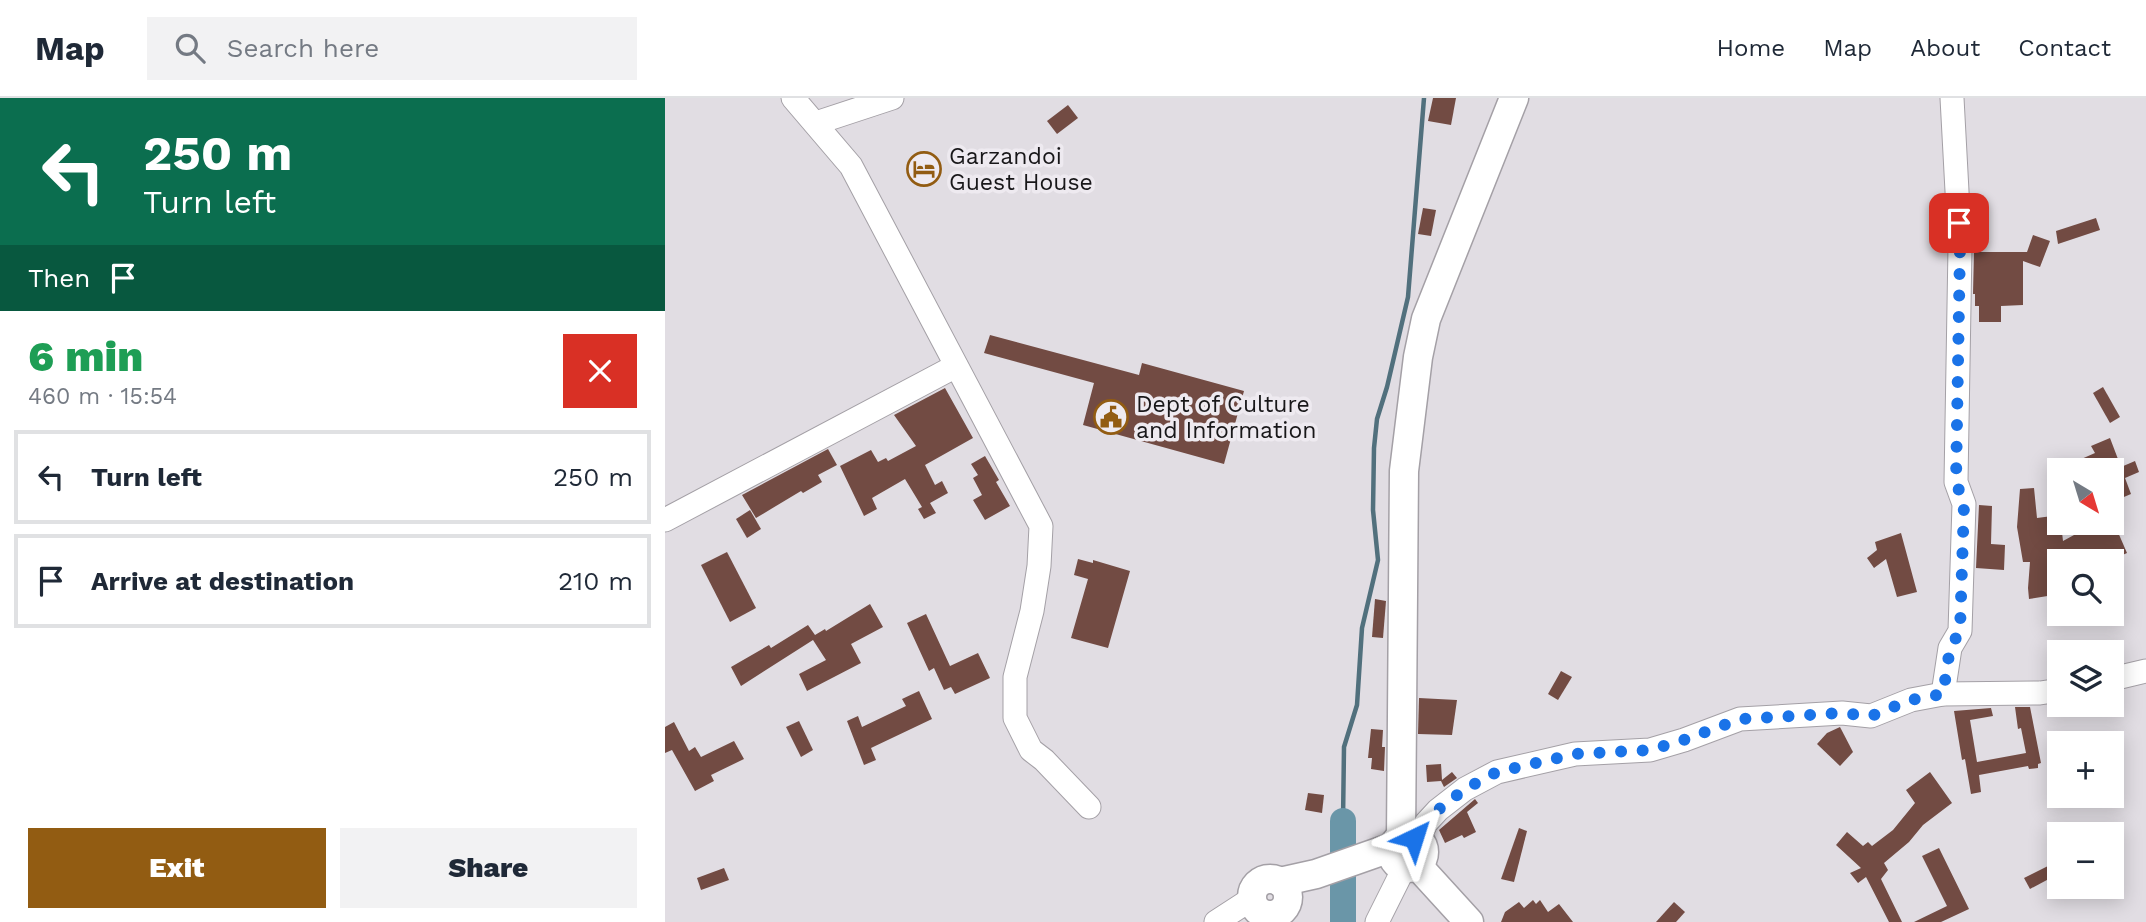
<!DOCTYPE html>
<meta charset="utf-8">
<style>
body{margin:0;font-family:"Work Sans",sans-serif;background:#f2f2f3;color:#1f2937;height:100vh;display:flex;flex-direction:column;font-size:26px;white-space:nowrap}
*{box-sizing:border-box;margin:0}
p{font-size:23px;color:#747a83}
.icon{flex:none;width:38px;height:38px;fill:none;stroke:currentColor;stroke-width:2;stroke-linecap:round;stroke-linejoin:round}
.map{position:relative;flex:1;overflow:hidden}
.side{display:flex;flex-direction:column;background:#fff;width:665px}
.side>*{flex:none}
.banner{background:#0b6e4f;color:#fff;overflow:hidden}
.needle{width:46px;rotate:142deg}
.tools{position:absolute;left:1382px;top:360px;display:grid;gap:14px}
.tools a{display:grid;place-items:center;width:77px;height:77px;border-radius:0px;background:#fff;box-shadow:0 4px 18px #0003;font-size:35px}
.pin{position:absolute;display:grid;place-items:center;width:60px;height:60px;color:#fff;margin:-30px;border-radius:14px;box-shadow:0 4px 10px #0006}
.me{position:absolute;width:77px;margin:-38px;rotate:41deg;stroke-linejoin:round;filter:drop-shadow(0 0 5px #0008)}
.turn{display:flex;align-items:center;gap:24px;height:147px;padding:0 28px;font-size:32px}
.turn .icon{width:91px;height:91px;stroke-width:2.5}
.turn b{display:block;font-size:49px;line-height:60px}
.then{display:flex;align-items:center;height:66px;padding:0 28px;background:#0003;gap:14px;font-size:26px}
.round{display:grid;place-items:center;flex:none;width:74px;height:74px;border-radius:0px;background:#f2f2f3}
.overview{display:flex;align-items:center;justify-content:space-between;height:119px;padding:0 28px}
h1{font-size:42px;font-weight:800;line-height:52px;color:#1e9e55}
.primary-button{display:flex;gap:14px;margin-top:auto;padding:14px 28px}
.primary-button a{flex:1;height:80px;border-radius:0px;background:#925c12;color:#fff;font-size:28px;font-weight:800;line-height:80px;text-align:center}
.primary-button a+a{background:#f2f2f3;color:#1f2937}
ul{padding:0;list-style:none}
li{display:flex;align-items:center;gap:21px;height:94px;margin:0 14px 10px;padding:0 14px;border:4px solid #e0e1e3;border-radius:0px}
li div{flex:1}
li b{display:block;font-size:26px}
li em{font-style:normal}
header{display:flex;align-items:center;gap:42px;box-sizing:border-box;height:98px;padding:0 35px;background:#fff;border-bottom:2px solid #e0e1e3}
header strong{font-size:33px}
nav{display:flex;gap:38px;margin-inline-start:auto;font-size:24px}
.search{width:490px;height:63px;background:#f2f2f3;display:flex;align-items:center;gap:18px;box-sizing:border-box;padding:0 24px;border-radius:0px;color:#747a83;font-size:26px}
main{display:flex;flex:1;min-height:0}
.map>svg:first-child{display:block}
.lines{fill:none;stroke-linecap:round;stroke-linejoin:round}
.stream{stroke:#51707d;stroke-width:4.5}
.river{stroke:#6a96a8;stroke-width:26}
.building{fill:#724b43}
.minor-casing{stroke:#a4a0a6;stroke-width:25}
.major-casing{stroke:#a4a0a6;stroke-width:31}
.minor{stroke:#fff;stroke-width:23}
.major{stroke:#fff;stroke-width:28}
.route{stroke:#1a73e8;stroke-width:12;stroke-dasharray:0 21.6}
.labels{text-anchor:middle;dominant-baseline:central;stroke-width:7;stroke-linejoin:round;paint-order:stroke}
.poi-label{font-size:23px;fill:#181719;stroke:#eeeaf0;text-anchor:start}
</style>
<header>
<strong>Map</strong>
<div class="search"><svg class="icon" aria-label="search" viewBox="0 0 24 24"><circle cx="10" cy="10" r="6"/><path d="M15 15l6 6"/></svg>Search here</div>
<nav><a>Home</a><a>Map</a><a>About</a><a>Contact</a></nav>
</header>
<main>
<section class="side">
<div class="banner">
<div class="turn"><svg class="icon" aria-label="left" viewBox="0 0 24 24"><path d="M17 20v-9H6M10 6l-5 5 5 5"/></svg><div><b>250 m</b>Turn left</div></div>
<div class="then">Then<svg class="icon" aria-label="arrive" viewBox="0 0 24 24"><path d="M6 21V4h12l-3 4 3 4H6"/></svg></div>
</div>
<div class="overview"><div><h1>6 min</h1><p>460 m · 15:54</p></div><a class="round" style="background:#d93025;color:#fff"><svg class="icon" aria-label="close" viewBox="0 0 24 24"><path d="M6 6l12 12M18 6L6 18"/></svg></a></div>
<ul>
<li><svg class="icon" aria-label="left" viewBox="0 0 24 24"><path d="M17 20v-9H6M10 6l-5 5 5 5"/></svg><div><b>Turn left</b></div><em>250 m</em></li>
<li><svg class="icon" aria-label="arrive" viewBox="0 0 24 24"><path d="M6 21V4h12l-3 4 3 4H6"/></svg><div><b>Arrive at destination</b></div><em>210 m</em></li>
</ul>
<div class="primary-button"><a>Exit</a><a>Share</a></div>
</section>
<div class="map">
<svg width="1481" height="824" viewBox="0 0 1481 824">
<rect width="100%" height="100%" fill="#e1dde3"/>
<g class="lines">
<path class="stream" d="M678 723 679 649 692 607 697 530 713 462 708 412 709 350 712 321 722 289 743 199 759 0"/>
<path class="river" d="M678 824V723"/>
</g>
<g class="building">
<path d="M768 0H791L786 27 763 23Z"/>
<path d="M403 7 413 20 392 36 382 23Z"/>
<path d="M265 59 271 77 248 85 242 67Z"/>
<path d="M758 110 771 112 766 138 753 136Z"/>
<path d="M1431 120 1435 132 1393 146 1391 133Z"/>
<path d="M1368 137 1385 143 1375 169 1358 163V207L1336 208V224H1314V208H1310V196H1308L1309 152 1310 154H1362Z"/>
<path d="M325 237 474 277 477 265 579 293 559 366 418 327 429 285 319 255Z"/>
<path d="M1438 289 1455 319 1445 325 1428 295Z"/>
<path d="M280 290 308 340 260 367 270 387 277 383 283 395 265 405 271 415 259 421 253 411 257 409 240 381 207 400 212 411 199 418 175 368 206 352 213 364 221 360 223 363 251 348 229 317Z"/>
<path d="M1445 340 1456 369 1470 363 1474 374 1460 380 1466 396 1447 404V373H1389L1430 355 1426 348Z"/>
<path d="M163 351 172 367 153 377 157 384 138 395 136 393 91 420 77 397Z"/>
<path d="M320 358 334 382 331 384 345 408 320 422 308 402 317 397 308 380 313 377 306 366Z"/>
<path d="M1369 390 1372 420 1395 417 1398 443 1431 425H1449L1462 455 1442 464H1395V496L1364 501 1363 490 1365 464H1358L1352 429 1355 391Z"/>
<path d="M1314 407 1327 408 1326 446 1340 447 1339 472 1311 470Z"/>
<path d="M85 412 96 431 82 440 71 421Z"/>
<path d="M1236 435 1252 494 1232 499 1221 461 1209 470 1202 460 1212 452 1210 444Z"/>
<path d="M62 454 91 510 65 524 36 467Z"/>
<path d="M413 461 428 465V462L465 473 443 550 406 540 423 481 409 477Z"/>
<path d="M710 501 721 503 718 540 707 539Z"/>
<path d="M205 506 218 529 186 546 196 565 142 593 134 576 161 562 148 542 76 588 66 569 104 547 106 550 143 527 150 537 160 531 161 533Z"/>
<path d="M261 516 285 568 313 555 325 580 290 596 286 589 279 592 269 570 264 573 242 525Z"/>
<path d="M896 573 907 579 893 602 883 596Z"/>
<path d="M254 593 267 621 206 650 211 662 199 667 182 623 193 618 197 629 241 608 237 601Z"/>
<path d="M754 600 792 602 787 637 753 636Z"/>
<path d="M1350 609H1365L1376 665 1373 666V670L1364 671 1363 668 1314 677 1316 694 1306 696 1300 661 1297 662 1289 613 1326 610 1328 618 1305 622 1312 664 1361 655 1356 630 1353 631Z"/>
<path d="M134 623 148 652 136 659 121 629Z"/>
<path d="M9 624 24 653 30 649 36 659 69 643 79 661 46 677 49 683 30 693 7 652 0 655V629Z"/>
<path d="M1175 629 1188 654 1175 668 1152 646 1162 635Z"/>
<path d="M706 631 718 632 717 649H720L719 673 706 671 707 660H703Z"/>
<path d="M776 666 777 682 787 674 792 680 779 689 776 683 762 684 761 667Z"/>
<path d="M1265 674 1287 705 1258 727 1244 744 1219 765 1223 772 1216 781 1237 824H1224L1201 779 1193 785 1185 775 1196 770 1171 747 1182 734 1198 748 1203 744 1207 748 1228 732 1250 705 1241 692Z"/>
<path d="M643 695 659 697 657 715 640 712Z"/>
<path d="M810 701 813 705 802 714 811 734 799 740 797 737 780 745 774 732Z"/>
<path d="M854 730 862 733 849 784 836 781Z"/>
<path d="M1274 750 1304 811 1276 824H1249L1282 808 1257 758Z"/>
<path d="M1395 762V775L1365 791 1359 780Z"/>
<path d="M59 770 64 782 36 792 32 780Z"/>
<path d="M868 802 871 806 875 802 883 814 894 806 908 824H836L840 814 854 804 859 810Z"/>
<path d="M1009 804 1020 814 1011 824H991Z"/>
</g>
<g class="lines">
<g class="minor-casing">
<g id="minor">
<path d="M128 0 186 68 376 428 374 468 367 513 350 579V620L366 652 379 662 424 709"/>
<path d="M151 25 227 0"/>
<path d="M0 422 291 268"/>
<path d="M1447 581 1481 573"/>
<path d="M1278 596 1285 550 1295 533 1299 406 1291 384 1295 149 1287 0"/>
<path d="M753 742 761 725 773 712 800 691 832 674 910 656 985 652 1019 642 1075 621 1177 615 1206 618 1246 602 1278 596 1375 595 1395 592"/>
<path d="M551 824 588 800"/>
<path d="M712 824 739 770"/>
</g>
</g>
<g class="major-casing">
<g id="major">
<circle cx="743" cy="754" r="16"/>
<path d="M736 740 739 373 753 259 761 221 849 0"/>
<path d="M752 767 804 824"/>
<circle cx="605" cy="799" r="18"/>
<path d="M615 784 651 776 728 749"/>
</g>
</g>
<use href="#minor" class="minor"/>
<use href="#major" class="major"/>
</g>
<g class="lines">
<path class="route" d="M749 740 753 742 761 725 773 712 800 691 832 674 910 656 985 652 1019 642 1075 621 1177 615 1206 618 1246 602 1278 596 1285 550 1295 533 1299 406 1291 384 1295 149 1294 125"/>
</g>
<defs>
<g id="hotel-ring" transform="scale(1.75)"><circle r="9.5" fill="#eeeaf0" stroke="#925c12" stroke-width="1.5"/><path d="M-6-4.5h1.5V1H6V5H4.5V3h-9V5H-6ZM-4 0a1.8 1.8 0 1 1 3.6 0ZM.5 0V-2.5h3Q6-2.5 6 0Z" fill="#925c12"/></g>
<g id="civic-ring" transform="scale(1.75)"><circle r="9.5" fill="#eeeaf0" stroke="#925c12" stroke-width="1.5"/><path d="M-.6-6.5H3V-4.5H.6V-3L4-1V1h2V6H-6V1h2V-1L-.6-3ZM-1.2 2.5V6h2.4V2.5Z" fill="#925c12"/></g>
</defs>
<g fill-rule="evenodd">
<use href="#hotel-ring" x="259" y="71"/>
<use href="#civic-ring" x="446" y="319"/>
</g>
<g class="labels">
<g class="poi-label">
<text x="284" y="58">Garzandoi<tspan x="284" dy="26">Guest House</tspan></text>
<text x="471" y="306">Dept of Culture<tspan x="471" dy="26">and Information</tspan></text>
</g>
</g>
</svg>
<div class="tools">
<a><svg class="needle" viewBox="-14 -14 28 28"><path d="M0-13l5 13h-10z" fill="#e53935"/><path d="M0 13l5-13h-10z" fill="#747a83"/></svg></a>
<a><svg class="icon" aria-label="search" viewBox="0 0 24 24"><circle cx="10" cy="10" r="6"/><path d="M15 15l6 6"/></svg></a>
<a><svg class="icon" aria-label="layers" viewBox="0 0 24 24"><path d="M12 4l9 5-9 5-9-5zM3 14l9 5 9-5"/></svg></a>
<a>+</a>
<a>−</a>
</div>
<div class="pin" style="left:1294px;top:125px;background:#d93025"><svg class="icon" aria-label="arrive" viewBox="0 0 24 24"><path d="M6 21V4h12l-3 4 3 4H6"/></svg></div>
<svg class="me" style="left:749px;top:740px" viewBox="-20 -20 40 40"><path d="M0-17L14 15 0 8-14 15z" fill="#1a73e8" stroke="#fff" stroke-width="4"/></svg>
</div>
</main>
